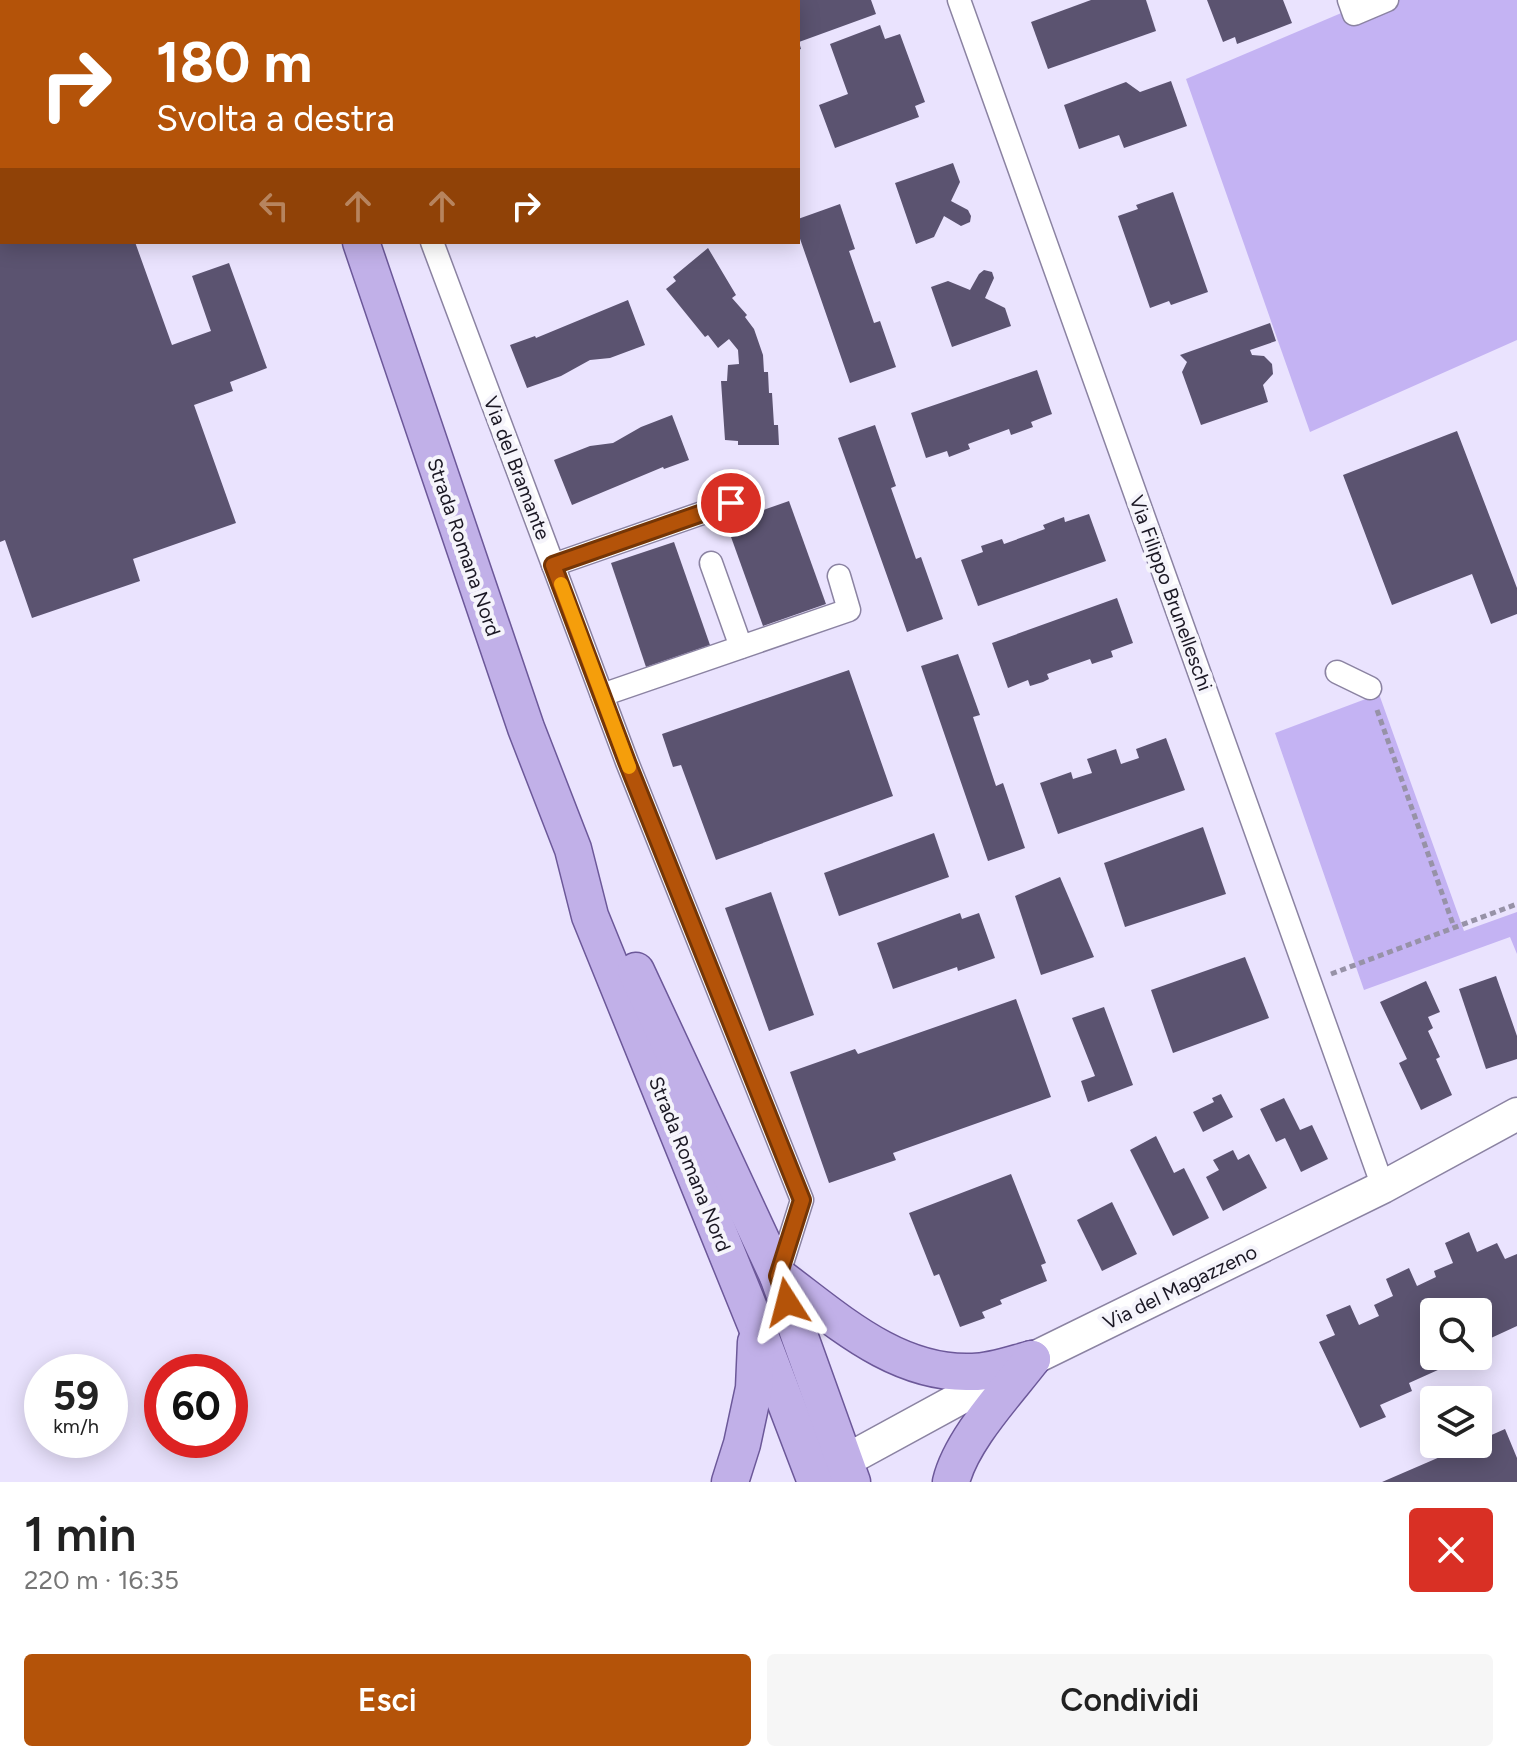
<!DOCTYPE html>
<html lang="it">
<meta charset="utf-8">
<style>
body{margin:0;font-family:Figtree,sans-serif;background:#f6f6f6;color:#222;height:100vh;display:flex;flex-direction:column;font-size:30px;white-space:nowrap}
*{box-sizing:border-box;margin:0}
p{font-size:26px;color:#767676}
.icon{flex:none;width:44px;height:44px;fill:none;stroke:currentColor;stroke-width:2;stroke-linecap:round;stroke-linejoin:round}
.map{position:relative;height:1482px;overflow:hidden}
.side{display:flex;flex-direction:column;background:#fff;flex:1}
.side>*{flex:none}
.guide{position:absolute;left:0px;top:0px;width:800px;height:244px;box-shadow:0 4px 20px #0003;background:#b45309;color:#fff;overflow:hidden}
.buttons{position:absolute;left:1420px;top:1298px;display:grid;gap:16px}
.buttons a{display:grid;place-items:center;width:72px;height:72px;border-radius:8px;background:#fff;box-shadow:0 4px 20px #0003;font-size:40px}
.speed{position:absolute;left:24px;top:1354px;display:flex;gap:16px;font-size:40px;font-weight:700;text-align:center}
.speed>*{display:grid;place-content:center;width:104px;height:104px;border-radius:50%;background:#fff;box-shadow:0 4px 20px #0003;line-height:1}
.speed small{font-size:20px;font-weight:400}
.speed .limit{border:12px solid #d22;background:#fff;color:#111}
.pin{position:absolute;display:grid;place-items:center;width:68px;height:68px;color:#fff;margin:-34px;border:4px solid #fff;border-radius:50%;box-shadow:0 2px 8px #0007}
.me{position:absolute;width:88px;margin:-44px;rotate:351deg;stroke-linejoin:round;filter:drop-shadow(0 0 6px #0008)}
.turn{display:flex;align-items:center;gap:28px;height:168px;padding:0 24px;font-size:36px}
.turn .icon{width:104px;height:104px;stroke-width:2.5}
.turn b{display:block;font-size:56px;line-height:68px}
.lanes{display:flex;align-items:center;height:76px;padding:0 24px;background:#0003;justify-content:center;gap:40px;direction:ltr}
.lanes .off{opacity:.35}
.round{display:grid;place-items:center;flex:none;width:84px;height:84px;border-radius:8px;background:#f6f6f6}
.summary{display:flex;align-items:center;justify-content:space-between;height:136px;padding:0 24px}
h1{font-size:48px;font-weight:600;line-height:60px}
.action{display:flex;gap:16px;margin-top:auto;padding:16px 24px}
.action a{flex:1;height:92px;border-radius:8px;background:#b45309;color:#fff;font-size:32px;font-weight:600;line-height:92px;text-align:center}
.action a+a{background:#f6f6f6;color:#222}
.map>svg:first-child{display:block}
.green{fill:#c4b3f3}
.building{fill:#5b5370}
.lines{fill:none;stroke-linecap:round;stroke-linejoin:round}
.street-casing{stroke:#8b83a2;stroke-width:25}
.secondary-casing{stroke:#8b83a2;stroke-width:35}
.primary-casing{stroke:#6c5899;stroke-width:39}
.path{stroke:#9792a7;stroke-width:5;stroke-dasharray:6 4;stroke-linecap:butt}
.street{stroke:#fff;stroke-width:22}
.secondary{stroke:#fff;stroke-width:32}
.primary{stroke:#c1b0e8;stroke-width:36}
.route-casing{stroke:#753606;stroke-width:20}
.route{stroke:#b45309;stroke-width:14}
.slow{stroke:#f59e0b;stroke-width:14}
.labels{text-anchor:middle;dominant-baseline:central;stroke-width:8;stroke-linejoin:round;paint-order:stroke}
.street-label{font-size:20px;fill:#1a1723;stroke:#f5f4fb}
</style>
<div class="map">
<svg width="1517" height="1482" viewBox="0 0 1517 1482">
<rect width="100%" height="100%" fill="#eae3fe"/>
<g class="green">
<path d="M1372 0H1517V340L1310 432 1186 79Z"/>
<path d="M1379 694 1464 931 1517 912V954L1510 937 1364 990 1275 733Z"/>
</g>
<g class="building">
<path d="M798 0H871L876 14 799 42 801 49 798 50Z"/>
<path d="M1091 0H1146L1156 31 1048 69 1031 22Z"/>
<path d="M1207 0H1283L1292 23 1237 44 1235 37 1223 42Z"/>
<path d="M880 25 885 39 900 34 925 102 915 106 919 117 835 148 819 105 848 94 830 44Z"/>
<path d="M1171 81 1187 126 1124 148 1119 135 1079 149 1064 105 1126 82 1140 92Z"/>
<path d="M953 163 960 182 951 201 968 210 971 216 970 222 961 226 944 216 934 237 916 244 895 183Z"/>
<path d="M1173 192 1208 292 1171 305 1169 301 1150 308 1118 216 1138 209 1136 205Z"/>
<path d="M840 204 855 249 849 251 874 323 880 321 896 367 850 383 798 233V219Z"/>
<path d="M0 242H135L172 345 211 331 192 276 229 263 267 368 230 382 233 391 194 405 236 523 133 559 140 581 32 618 5 540 0 542Z"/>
<path d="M708 248 736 295 732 298 747 315 745 317 754 329 763 355 764 372H768L769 393H772L774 425H778L779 445H738V441L725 440 721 381H727L728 365 739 364 738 350 729 339 718 348 708 335 705 337 666 289 676 281 673 277Z"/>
<path d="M984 270 992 272 994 278 985 298 1005 308 1011 326 952 347 931 287 948 281 970 290 979 274Z"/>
<path d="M628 300 645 345 610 358 590 360 561 376 527 388 510 345 535 336 536 338Z"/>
<path d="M1270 323 1276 341 1250 350 1252 355 1264 356 1272 364 1273 374 1263 385 1268 402 1201 425 1182 372 1187 362 1180 355Z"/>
<path d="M1037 370 1052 414 1031 422 1033 427 1011 435 1009 429 968 444 970 449 949 457 947 451 926 458 911 413Z"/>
<path d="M672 415 689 460 664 469 663 467 572 505 554 460 590 446 613 443 641 427Z"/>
<path d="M875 425 896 486 891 488 916 559 921 557 943 619 907 632 838 438Z"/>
<path d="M1457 431 1517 588V614L1491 624 1472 574 1392 605 1343 475Z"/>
<path d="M789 501 826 604 763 626 726 523Z"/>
<path d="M1089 514 1106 561 978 606 961 560 983 552 981 546 1002 539 1004 544 1045 529 1043 525 1064 517 1065 522Z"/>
<path d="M674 542 710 645 646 667 611 563Z"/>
<path d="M1117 598 1133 643 1111 651 1113 657 1092 664 1090 659 1047 674 1049 679 1043 682 1030 686 1028 680 1008 688 992 643Z"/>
<path d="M958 654 980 715 973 717 996 786 1003 783 1025 848 988 861 921 666Z"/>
<path d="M849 670 893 796 716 860 681 765 673 767 662 734Z"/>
<path d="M1166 738 1185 790 1058 834 1040 783 1071 772 1073 779 1092 773 1087 759 1116 749 1121 764 1139 758 1136 749Z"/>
<path d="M1203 827 1226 894 1125 927 1104 863Z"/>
<path d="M934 833 949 877 839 916 824 873Z"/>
<path d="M1060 877 1094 957 1041 975 1015 896Z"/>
<path d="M771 892 814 1015 769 1031 725 908Z"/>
<path d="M960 913 962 919 979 913 995 958 958 971 957 967 893 989 877 943Z"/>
<path d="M1245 957 1269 1018 1173 1053 1151 990Z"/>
<path d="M1496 976 1517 1036V1059L1486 1069 1459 989Z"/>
<path d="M1426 981 1440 1012 1428 1017 1433 1028 1428 1031 1440 1057 1436 1059 1452 1095 1421 1110 1399 1063 1407 1059 1380 1002Z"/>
<path d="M1016 999 1051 1097 893 1153 896 1160 829 1183 790 1072 855 1049 858 1054Z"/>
<path d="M1104 1007 1133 1085 1088 1102 1081 1081 1095 1076 1072 1018Z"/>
<path d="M1221 1094 1233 1117 1203 1132 1193 1112 1214 1102 1212 1098Z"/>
<path d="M1284 1098 1300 1130 1312 1125 1328 1159 1301 1172 1285 1138 1276 1142 1260 1109Z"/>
<path d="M1156 1136 1174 1173 1184 1168 1209 1218 1173 1236 1130 1150Z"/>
<path d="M1233 1150 1238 1160 1249 1154 1267 1188 1223 1211 1206 1177 1219 1170 1213 1160Z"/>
<path d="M1011 1174 1046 1263 1041 1265 1047 1281 1000 1300 1002 1304 982 1312 985 1318 960 1327 939 1274 934 1276 909 1213Z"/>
<path d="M1112 1202 1137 1254 1102 1271 1077 1220Z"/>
<path d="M1469 1232 1477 1252 1497 1243 1505 1259 1517 1254V1326L1478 1344V1312H1434V1356H1469L1409 1383 1412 1391 1380 1405 1386 1417 1360 1428 1319 1342 1335 1335 1326 1315 1350 1305 1359 1325 1379 1316 1374 1305 1393 1296 1386 1279 1409 1268 1417 1286 1436 1277 1434 1271 1453 1263 1445 1243Z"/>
<path d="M1505 1429 1517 1458V1482H1382L1470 1444H1478V1441Z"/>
</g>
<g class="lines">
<g class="street-casing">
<g id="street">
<path d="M342 0V2"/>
<path d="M959 0 1383 1187"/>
<path d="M1349 0 1354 14 1387 0"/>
<path d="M432 242 627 762 802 1200 778 1276"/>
<path d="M711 563 741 647"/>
<path d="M553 565 731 503"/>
<path d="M1337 672 1370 688"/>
<path d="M602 695 849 610 839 576"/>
</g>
</g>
<g class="secondary-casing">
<path id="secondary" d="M845 1461 1032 1359 1383 1187 1517 1114"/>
</g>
<g class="primary-casing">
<g id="primary">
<path d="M279 0 280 2"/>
<path d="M361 242 526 728 573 849 590 916 756 1325 816 1482"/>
<path d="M636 971 778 1276 852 1482"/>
<path d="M778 1276C835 1318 895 1375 972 1372 991 1372 1013 1364 1032 1359"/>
<path d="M730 1482 742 1444 754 1388 756 1342"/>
<path d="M951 1482C961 1440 1006 1393 1032 1359"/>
</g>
</g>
<g class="path">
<path d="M1377 710 1454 927"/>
<path d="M1331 974 1517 904"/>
</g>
<use href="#street" class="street"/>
<use href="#secondary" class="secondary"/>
<use href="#primary" class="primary"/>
</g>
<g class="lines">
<g class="route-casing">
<path id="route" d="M731 503 553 565 627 762 802 1200 778 1276 787 1302"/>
</g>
<use href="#route" class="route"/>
<path class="slow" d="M561 584 629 767"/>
</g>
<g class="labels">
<g class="street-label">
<text transform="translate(517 468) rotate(69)">Via del Bramante</text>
<text transform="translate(464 547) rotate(71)">Strada Romana Nord</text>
<text transform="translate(1171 593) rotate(70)">Via Filippo Brunelleschi</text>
<text transform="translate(690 1164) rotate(68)">Strada Romana Nord</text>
<text transform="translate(1180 1287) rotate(-26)">Via del Magazzeno</text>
</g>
</g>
</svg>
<div class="buttons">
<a><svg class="icon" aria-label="search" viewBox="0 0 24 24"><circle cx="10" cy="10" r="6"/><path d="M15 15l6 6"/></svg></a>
<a><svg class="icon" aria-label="layers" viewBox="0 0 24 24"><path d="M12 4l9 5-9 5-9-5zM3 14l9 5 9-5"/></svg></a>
</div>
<div class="speed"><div>59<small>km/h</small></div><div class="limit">60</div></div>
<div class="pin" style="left:731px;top:503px;background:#d93025"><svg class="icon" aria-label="arrive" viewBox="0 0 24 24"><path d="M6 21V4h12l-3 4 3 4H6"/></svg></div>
<svg class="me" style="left:787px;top:1302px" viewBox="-20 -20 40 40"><path d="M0-17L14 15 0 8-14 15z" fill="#b45309" stroke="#fff" stroke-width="4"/></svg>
<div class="guide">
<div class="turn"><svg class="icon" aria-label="right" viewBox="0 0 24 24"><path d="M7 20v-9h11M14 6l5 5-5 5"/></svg><div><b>180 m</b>Svolta a destra</div></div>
<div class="lanes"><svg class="icon off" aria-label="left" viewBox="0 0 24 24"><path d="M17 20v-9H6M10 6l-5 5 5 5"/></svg><svg class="icon off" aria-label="ahead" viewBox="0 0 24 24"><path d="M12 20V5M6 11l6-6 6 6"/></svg><svg class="icon off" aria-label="ahead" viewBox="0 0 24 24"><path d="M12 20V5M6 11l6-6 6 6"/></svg><svg class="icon" aria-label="right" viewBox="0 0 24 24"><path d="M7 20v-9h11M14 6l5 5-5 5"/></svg></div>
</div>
</div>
<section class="side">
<div class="summary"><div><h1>1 min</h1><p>220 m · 16:35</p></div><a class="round" style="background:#d93025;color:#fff"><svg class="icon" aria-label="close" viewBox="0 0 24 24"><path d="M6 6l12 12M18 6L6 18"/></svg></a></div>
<div class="action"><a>Esci</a><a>Condividi</a></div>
</section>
